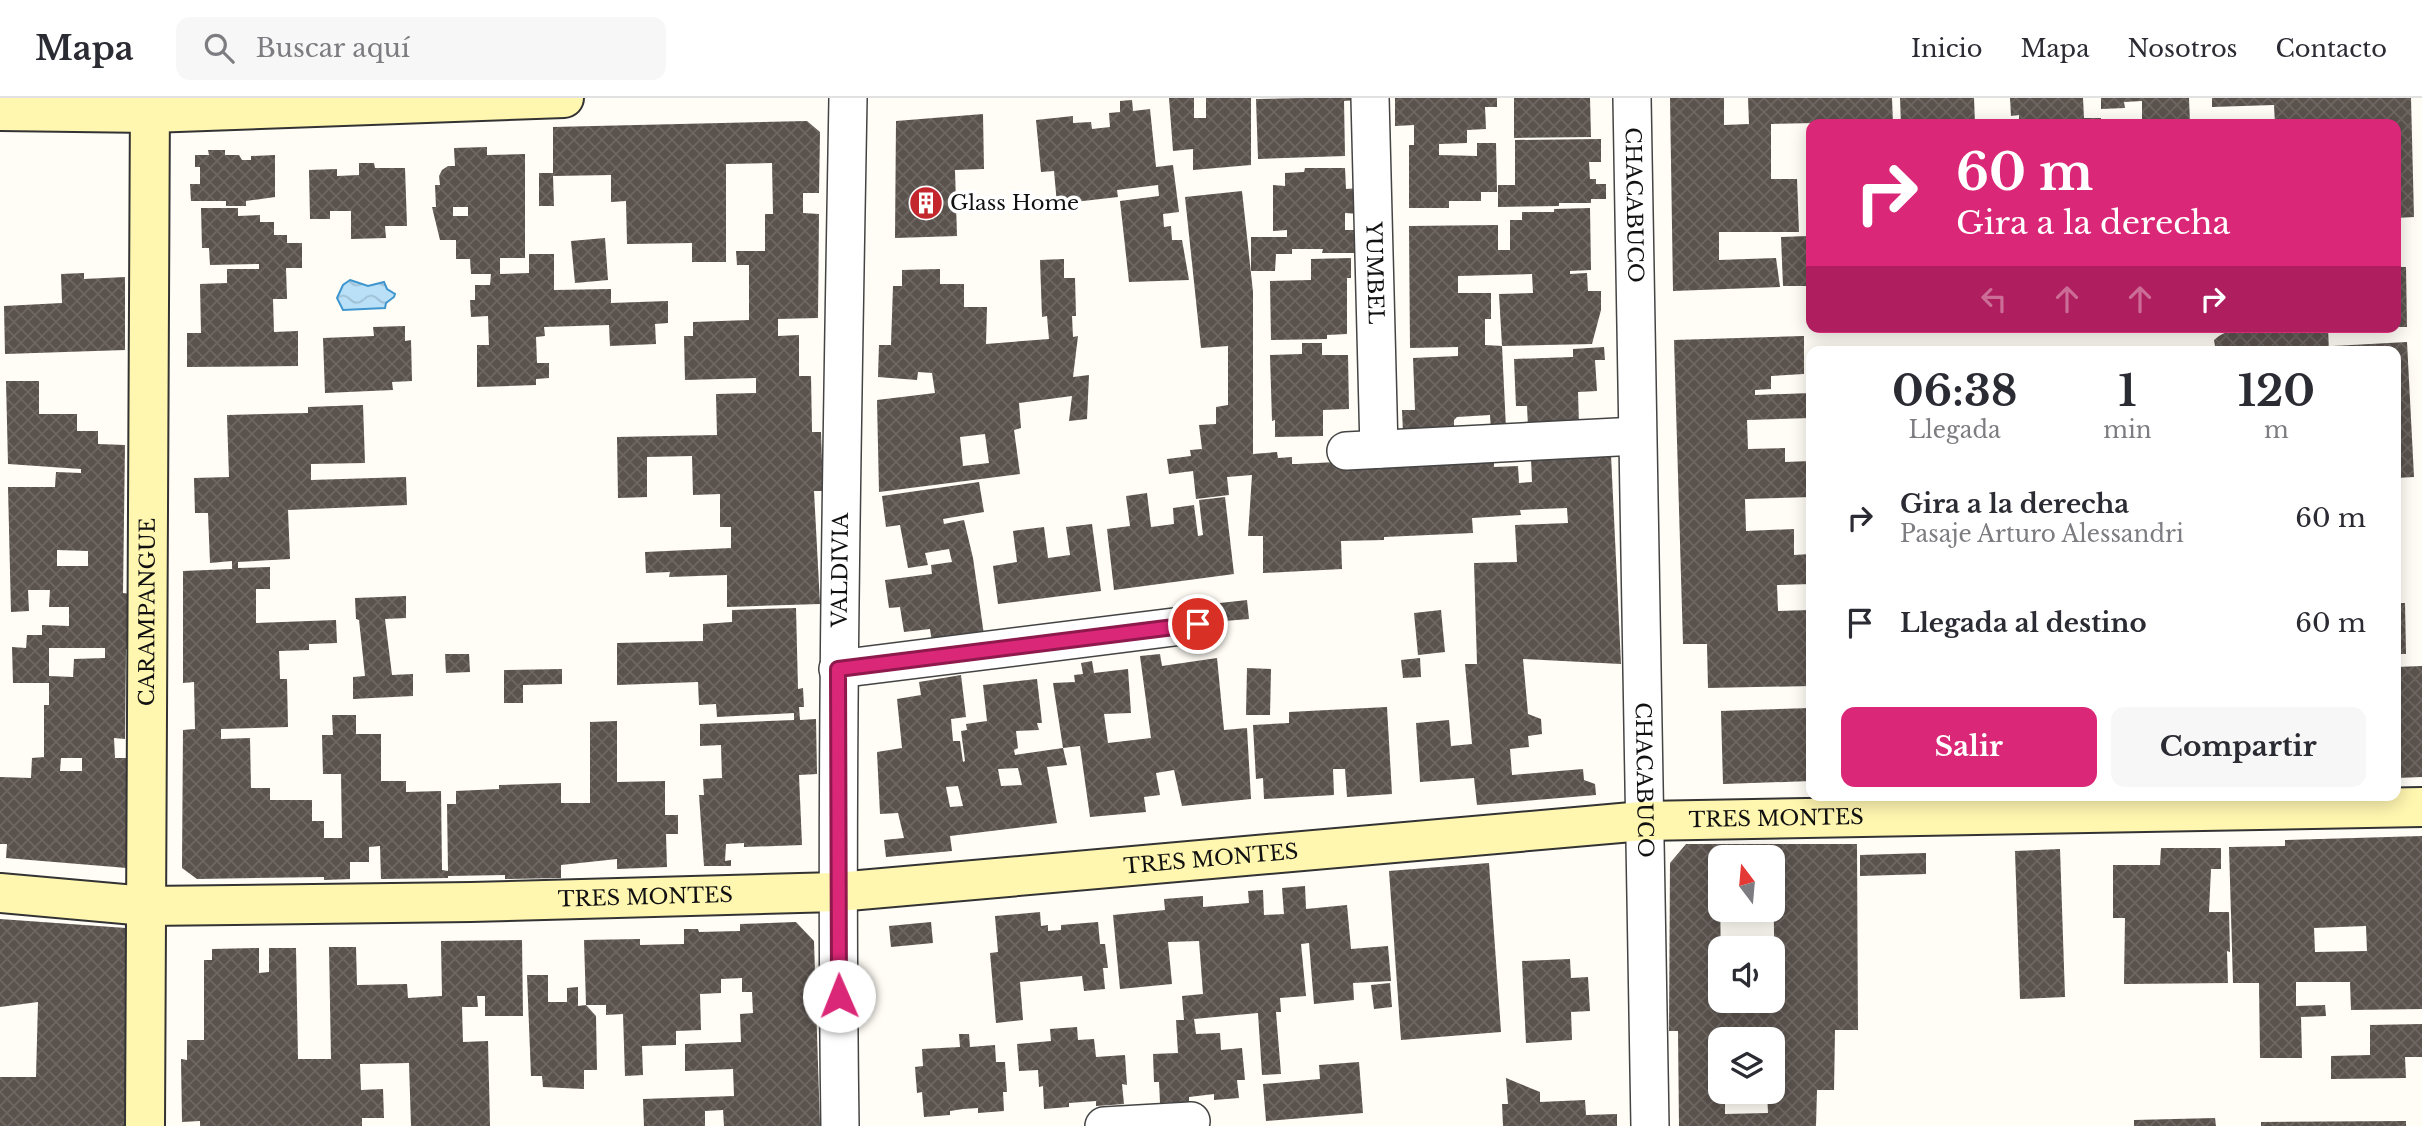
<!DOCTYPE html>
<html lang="es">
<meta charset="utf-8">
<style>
body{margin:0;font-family:"Libre Baskerville",serif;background:#f7f7f7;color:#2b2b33;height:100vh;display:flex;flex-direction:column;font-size:26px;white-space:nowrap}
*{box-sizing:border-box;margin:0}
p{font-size:23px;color:#7c7c81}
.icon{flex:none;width:38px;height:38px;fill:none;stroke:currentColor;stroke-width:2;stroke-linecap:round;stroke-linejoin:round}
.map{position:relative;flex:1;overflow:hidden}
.side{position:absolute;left:1806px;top:248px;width:595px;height:455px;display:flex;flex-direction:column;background:#fff;border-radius:14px;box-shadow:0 4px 18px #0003}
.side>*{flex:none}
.top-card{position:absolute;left:1806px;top:21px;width:595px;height:214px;border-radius:14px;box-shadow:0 4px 18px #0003;background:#db2777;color:#fff;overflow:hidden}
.needle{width:46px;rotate:344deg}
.fabs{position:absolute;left:1708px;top:747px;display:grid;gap:14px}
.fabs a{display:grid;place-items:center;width:77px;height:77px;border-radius:14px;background:#fff;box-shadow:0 4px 18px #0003;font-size:35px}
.pin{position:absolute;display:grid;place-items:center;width:60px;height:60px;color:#fff;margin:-30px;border:4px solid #fff;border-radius:50%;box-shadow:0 2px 7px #0007}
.me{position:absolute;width:77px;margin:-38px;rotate:359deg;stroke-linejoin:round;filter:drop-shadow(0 0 5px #0008)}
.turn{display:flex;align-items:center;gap:24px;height:147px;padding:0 35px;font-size:32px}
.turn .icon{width:91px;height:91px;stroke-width:2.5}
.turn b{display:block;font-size:49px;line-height:60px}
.lanes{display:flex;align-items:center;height:66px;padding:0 35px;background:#0003;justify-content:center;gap:35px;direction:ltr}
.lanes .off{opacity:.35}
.eta{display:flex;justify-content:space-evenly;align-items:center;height:119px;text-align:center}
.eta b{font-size:42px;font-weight:700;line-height:49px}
.cta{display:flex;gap:14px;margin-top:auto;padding:14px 35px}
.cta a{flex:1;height:80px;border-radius:14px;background:#db2777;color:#fff;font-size:28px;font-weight:700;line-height:80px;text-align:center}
.cta a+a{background:#f7f7f7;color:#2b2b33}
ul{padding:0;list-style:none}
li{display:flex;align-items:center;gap:21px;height:105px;padding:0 35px}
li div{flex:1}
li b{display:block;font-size:26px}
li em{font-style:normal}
header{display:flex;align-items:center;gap:42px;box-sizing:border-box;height:98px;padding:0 35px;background:#fff;border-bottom:2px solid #e1e1e2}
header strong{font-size:33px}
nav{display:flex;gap:38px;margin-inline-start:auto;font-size:24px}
.search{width:490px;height:63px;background:#f7f7f7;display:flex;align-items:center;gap:18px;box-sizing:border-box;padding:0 24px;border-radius:14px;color:#7c7c81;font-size:26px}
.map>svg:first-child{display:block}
.water{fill:url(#water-waves);stroke:#3f96cf;stroke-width:2}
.building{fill:url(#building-cross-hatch);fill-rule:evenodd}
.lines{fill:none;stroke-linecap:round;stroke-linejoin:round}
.street-casing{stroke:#444;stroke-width:40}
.secondary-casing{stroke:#333;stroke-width:42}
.street{stroke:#fff;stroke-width:37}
.secondary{stroke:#fff6b0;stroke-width:38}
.route-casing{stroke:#8e194d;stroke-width:18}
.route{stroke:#db2777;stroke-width:12}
.labels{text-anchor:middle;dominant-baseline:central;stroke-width:7;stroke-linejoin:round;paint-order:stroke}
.poi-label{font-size:21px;fill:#111;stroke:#fff;text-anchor:start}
.street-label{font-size:21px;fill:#111;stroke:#fff}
</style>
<header>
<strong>Mapa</strong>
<div class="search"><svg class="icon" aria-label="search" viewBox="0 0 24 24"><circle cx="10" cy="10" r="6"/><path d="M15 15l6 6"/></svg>Buscar aquí</div>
<nav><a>Inicio</a><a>Mapa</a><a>Nosotros</a><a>Contacto</a></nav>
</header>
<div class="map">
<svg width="2422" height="1028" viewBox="0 0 2422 1028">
<defs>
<pattern id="water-waves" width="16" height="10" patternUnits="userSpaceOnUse" patternTransform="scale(1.75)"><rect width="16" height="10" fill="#b9e0f7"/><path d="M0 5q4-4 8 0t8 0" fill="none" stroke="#9ebfd3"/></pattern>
<pattern id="building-cross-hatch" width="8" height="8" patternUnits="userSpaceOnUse" patternTransform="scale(1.75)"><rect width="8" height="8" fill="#5a524d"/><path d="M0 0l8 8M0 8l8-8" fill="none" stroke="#6d6662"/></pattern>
</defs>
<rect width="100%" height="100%" fill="#fffdf5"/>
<path class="water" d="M350 182 368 188 384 184 387 191 395 196 394 199 386 205 385 210 343 212 337 200 343 187Z"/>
<g class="building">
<path d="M1169 0H1194V20H1206V0H1251V67L1193 72V51L1173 53Z"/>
<path d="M1304 0H1357V2L1344 3 1345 58 1258 61 1256 1Z"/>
<path d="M1395 0H1497V9H1485L1486 31 1467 32V45L1439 46V57L1477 58V45H1496L1497 94H1481V103H1449V110H1409V47H1414V27L1395 28Z"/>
<path d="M1514 0H1590L1591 39 1514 40Z"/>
<path d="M1670 0H1724V27L1749 26 1748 0H1892L1893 26H1864V24L1771 26V81H1797L1799 134H1719V162L1776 160 1780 189 1673 193Z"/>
<path d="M1900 0H1974L1975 26H1901Z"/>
<path d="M2010 0H2083L2084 20H2101V26H2019V17L2011 18Z"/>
<path d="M2101 0H2189L2190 26H2142V3L2124 4 2125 10 2101 11Z"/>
<path d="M2212 0H2411L2414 119 2396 120V26H2275L2274 7 2212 9Z"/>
<path d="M1132 2 1133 13 1150 11 1156 69 1173 67 1179 114 1163 116 1164 129 1171 128 1172 142H1182L1189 182 1129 184 1120 103 1159 98 1158 87 1117 92 1118 99 1057 106 1054 73 1041 74 1036 22 1073 18V25L1091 24 1092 31 1110 29 1109 15 1120 14V3Z"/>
<path d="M983 16 984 71 955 72 957 138 895 140 896 23Z"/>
<path d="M807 23 820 34 819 95H803V115L819 116 818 220 778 221V238L799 237V278H811L812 334H821L823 393H814L820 506 727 509V477L669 479 670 474 646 475 645 454 731 450V429H720V396L693 397 692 358 647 359V399L618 400 617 339 717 337 716 296 756 295V280L685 282 684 238H693V224L749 222V167H737L736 153H765V116H773L772 65 726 66V164H692V145L627 146 626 103 611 104V77L553 78 554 108H539V75H553V29Z"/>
<path d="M1601 41V64H1589L1590 81H1596V86H1606V101H1591V105H1559V108L1498 109V87H1515V42Z"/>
<path d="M487 49V57L525 56V160H500V176L529 175V156H554V192L611 191V205L668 203V225L655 226 656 246 610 248 609 227 544 229 545 238 536 239 537 265H549V280L536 281V287L477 289V247H489L488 218 471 219 470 202H475V187H490L491 176H471L470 161H456V142H440L432 109H436L435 87H440L439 78 442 72 448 68H455L454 50ZM453 109H468V118H453Z"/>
<path d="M208 52H225V57H239L242 62H251V58L275 57V99L246 103V108H226V103H191L190 86H200V69H195V57H209Z"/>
<path d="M359 65H374L375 70H405L407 128H385L386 140 351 141V113H330V121H310L309 72 337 71V78L359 77Z"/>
<path d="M1305 70H1345L1346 91 1359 90 1360 116 1345 115V132H1360V155H1322L1323 151H1292V156H1276L1275 173H1251V139H1287V132L1273 133V87L1285 88V75L1304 74Z"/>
<path d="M1242 93 1253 194V356L1277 354 1278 360 1292 359V366H1297L1494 356V369L1518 368 1519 385 1532 384 1531 361 1611 357 1621 566 1523 561 1528 616 1541 621 1542 636 1528 638 1529 649 1510 651 1512 677 1583 671 1584 682 1595 686 1596 697 1477 707 1474 680 1420 684 1416 625 1449 622 1451 648 1472 646 1465 566H1477L1474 465 1517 464 1515 427 1568 425 1567 410 1520 412 1521 417 1472 420 1473 435 1384 439V442L1341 443 1342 471 1263 475V438H1248L1252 377 1227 379 1229 397 1196 401 1193 373 1169 376 1167 361 1191 358 1190 352 1202 351 1199 327 1216 326V309L1228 307V248L1201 250 1185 99Z"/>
<path d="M201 110H238V118L260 117V124H274V137H287V145H302V170H286L287 201H273L274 234 298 233V268L187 269V235H201L200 186 227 185V171H259V166L210 167 209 150H202Z"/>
<path d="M1590 110 1591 172 1570 173V176L1587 175 1588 193H1601V212L1592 246 1502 248 1499 196 1533 195 1532 176 1458 178V195H1491V221H1485V247L1502 248 1506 331 1491 332 1490 317 1457 319 1454 322V333L1403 335 1402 312H1415L1413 260 1458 258V249L1410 250 1409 128 1498 127V152H1510V122H1522V114H1554V111Z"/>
<path d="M2396 126H2399L2400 169H2406L2407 229H2396Z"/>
<path d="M1808 138 1810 188H1783L1781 139Z"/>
<path d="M605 140 608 182 575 185 571 143Z"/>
<path d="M1351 160V180H1347V236L1327 237V241L1271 242 1270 183 1311 182V161Z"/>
<path d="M1064 161V180H1075L1076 218H1072L1073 239 1078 238 1073 279 1089 277 1087 321 1069 323 1072 298 1019 305 1021 330 1014 332 1020 376 879 394 877 302 935 295 932 275 918 274 917 282 878 279 879 247H891L893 188H902V172L940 171V186H964V209H987L986 246 1049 241 1047 218 1042 219 1040 162ZM985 336 989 365 963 368 960 339Z"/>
<path d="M84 175V181L125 179V252L5 256 4 208 62 205 61 176Z"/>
<path d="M405 228V243L411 242 412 283 392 284 393 292 325 295 323 240 374 238 373 229Z"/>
<path d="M2262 229H2328L2329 254H2216L2214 242 2219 238 2228 233H2262Z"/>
<path d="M1804 238V276L1771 278V291L1755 292V297L1811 295V320L1747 322 1748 351 1785 350V364L1811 363V399L1745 401 1746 433 1794 431V457L1811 456V486L1777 487 1778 513 1811 512V588L1708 590 1707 546H1683L1674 242Z"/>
<path d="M2407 244 2414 379 2396 380V254H2334L2333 248Z"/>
<path d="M1302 245H1322V257H1348L1349 311 1323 312V338L1275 339V322L1272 323 1270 257 1302 256Z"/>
<path d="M1604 249 1605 262H1595L1597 293 1578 294 1579 327 1528 329 1527 308H1516L1514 261 1573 259V251Z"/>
<path d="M6 283H39V316H77V333H98V346L125 347 123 495 130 496 129 551H126L125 641 114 640 115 660H127V770L6 760 7 746H0V679L31 680 32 660 44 659V607H49V585H13L12 549 26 550 27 537H42V527L69 528V509H49L50 492H28L29 513 11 514 8 389H55L56 374 81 375V371L8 366ZM57 452 88 453V468H57ZM49 550H105V560L74 561 73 579 49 578ZM61 660H82V673H60Z"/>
<path d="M363 307 365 365 311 366V382L406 379 407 407 288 412 290 461 238 464V470L270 469V491H256V525L336 522 337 545 309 546V552L279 553 280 581H287L288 629 221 631V641L250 640 251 690H270V702H312V723H324V740H342L341 676H323L322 637H333L332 617H356V636H381V683H406V694L441 693 442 772 448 773 447 706H456V693L499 691V687L561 685V705H590V624L617 623V684L665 683V717H678V736H666L667 769 617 771V761L561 767V780L505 781V777L448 778V780L381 781 380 748 369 749V764H350V781L324 782V779L197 781 182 770 183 632 195 631 194 584 183 585V473L232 471V463L210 465 208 415H195L194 380 229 379 227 317 308 315V309Z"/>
<path d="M979 384 984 414 943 421 944 426 964 422 973 460 984 537 932 544 930 531 904 534 900 509 889 510 885 482 932 476 931 467 952 464 949 451 925 455 928 467 908 470 900 427 886 429 882 398Z"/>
<path d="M1147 395 1151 429 1174 426 1173 410 1194 407 1198 438 1203 437 1199 402 1225 399 1234 476 1114 492 1107 431 1130 428 1126 398Z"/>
<path d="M1092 426 1101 493 998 506 993 468 1017 464 1013 433 1044 429 1048 460 1070 457 1066 429Z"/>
<path d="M406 498V520L385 521 392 577 413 576V598L353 601V579L365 578 359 522 356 521 355 500Z"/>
<path d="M1247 502 1249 521 1212 524 1211 506Z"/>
<path d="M2396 505H2405L2406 556H2396Z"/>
<path d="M796 510 798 591 803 590 804 609H799L800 622 816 621 817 676 799 677 802 747 744 749V745L726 746 725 763 731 762V768H704L699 697H704L703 681 722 680 721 647 700 648V626L794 622V615L717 619 716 606 699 607 698 584 617 587V545L703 543V526L732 524V512Z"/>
<path d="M1441 512 1445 554 1418 557 1414 515Z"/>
<path d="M445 556H469L470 574 446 575Z"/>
<path d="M1160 556 1162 568 1217 560 1224 632 1247 630 1251 701 1182 708 1174 672 1156 675 1160 697 1144 699 1146 714 1090 719 1080 648 1063 650 1053 585 1075 584 1074 577 1083 576 1081 565 1092 563 1094 575 1128 571 1131 615 1104 616 1108 645 1151 640 1140 558Z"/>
<path d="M1420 560 1421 579 1403 580 1401 562Z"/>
<path d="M2422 568V679L2396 680V569Z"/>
<path d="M1247 570 1271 571 1270 617H1246Z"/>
<path d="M562 571V586L523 587V605H504V572Z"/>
<path d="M961 577 966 619 951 621 953 643H960L963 664 965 663 961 633 967 632 966 626 987 623 983 587 1037 581 1042 625H1037L1039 632 1016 633 1018 650 1014 652 1015 657 1063 650 1067 667 1047 669 1057 725 950 738 952 753 886 759 884 742 904 740 898 715 880 716 877 654 902 650 897 601 921 597 919 584ZM1018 670 1022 687 1001 688 998 671ZM958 688 963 708 950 709 946 689Z"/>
<path d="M1387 609 1392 696 1347 699 1345 671H1333L1334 697 1264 701 1263 680 1256 681 1253 627 1289 625V614Z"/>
<path d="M1811 610V683L1723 686 1721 613Z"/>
<path d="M2422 738V911L2351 912 2350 884H2296V908L2325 907 2326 918 2301 919 2302 960H2260L2259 885H2233L2229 749 2285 748V742ZM2366 828 2367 853 2315 854 2314 830Z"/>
<path d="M1686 746H1857L1858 932H1835L1834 992H1817L1816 1028H1679L1678 933H1669L1670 765ZM1720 760H1773L1775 908H1721ZM1734 933H1775L1773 994H1767L1768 1015 1725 1016V994H1720V942H1734Z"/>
<path d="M2161 750H2221V771H2211L2209 814H2229L2230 854 2227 853 2228 885 2124 886 2125 820H2113V767H2160Z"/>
<path d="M2060 751 2065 899 2020 901 2015 753Z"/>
<path d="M1926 755V776L1860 778V757Z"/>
<path d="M1489 765 1501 934 1401 942 1389 773Z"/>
<path d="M1305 788 1306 811 1347 807 1351 851 1388 848 1391 883 1353 885 1354 902 1314 906 1309 845 1301 846 1306 898 1280 900 1281 914H1276L1281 976 1262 977 1258 915 1194 921 1196 936 1220 935 1221 952 1242 950 1245 982H1237L1239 1000 1214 1002V996L1189 999V1004L1160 1005 1159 984H1154L1153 956 1178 955 1176 922H1184L1182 898 1203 896 1199 843 1168 844 1172 886 1120 891 1113 817 1165 812 1164 801 1203 798V809L1249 805 1248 793 1263 792 1264 817 1284 816 1282 790Z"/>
<path d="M1040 814 1041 828 1048 827V833L1061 832V827L1098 824 1100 846H1105L1108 870H1103L1105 891 1084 893 1082 878 1020 884 1023 922 996 925 990 855 998 854 995 818Z"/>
<path d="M0 821 126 830 125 1028H0V979H36L38 904 0 909Z"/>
<path d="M796 824 814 843 820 1028H724L723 1012 705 1013V1028H644L643 1001 734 998 733 971 685 973V946L741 944 740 916 753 915 752 894H742V880L721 881V895L700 896 701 932 676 933V947L642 948 643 977 625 978 623 916 606 917V907H586L584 842 640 841V847L684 846V831H698L699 834 740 833V826Z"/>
<path d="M931 824 933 845 891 849 889 828Z"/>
<path d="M522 842 523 918H485V898H477L478 909H462L463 944 488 943 490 1028H411L409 965 360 966 361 992 383 991 384 1020H362V1028H200V1023L182 1024 181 961 187 962V942H204V862H212V851L259 850V875L269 874V850H296L298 961H331L329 849H356L357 887 407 886 408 900 442 898 441 843Z"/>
<path d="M1570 861 1571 880 1588 879 1590 913 1571 914 1572 942 1526 945 1522 863Z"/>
<path d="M527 877H548V904H567V890L578 889V908L586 907 596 918 597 972H584V991L543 989 542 978H531Z"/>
<path d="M1390 885 1392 909 1374 911 1371 887Z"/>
<path d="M2422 926V959H2405L2406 980 2331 981V958L2370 957V927Z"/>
<path d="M1077 929 1078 942 1094 941 1096 959 1125 957 1127 987 1122 986 1124 1006 1096 1008V1003L1069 1005V1009L1044 1011 1043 988 1039 989 1038 972 1019 973 1017 946 1051 943 1050 931Z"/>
<path d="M959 936H969L970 949 995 947 996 964H1005L1007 994H1003L1004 1013 978 1015V1010L963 1011 950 1013V1017L924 1019 922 994 917 995 915 969 923 968 922 951 960 949Z"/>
<path d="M1359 964 1363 1015 1266 1023 1263 986 1320 981 1319 967Z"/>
<path d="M1506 980 1540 994V1004L1585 1002 1586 1017 1617 1016V1028H1503L1502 1006H1508Z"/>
<path d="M2215 1020 2216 1028H2134V1022Z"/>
<path d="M2406 1023V1028H2261V1024Z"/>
</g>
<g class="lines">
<g class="street-casing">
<g id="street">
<path id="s1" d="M1370 0 1379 351"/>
<path id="s2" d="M1632 0 1650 1028"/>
<path d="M1346 353 1637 338"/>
<path d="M838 571 1198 526"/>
<path id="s3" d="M840 1028C835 685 842 343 848 0"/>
<path d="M1104 1028 1191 1023"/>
</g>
</g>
<g class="secondary-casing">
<g id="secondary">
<path d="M0 13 150 15 564 0"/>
<path id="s4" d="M0 795 146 808 471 804 837 794 1643 723 2422 709"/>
<path id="s5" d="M145 1028 150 0"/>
</g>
</g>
<use href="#street" class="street"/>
<use href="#secondary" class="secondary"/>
</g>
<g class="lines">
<g class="route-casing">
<path id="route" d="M839 898 838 571 1198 526"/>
</g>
<use href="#route" class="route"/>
</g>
<defs>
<g id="building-disc" transform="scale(1.75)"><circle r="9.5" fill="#c4262e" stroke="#fff"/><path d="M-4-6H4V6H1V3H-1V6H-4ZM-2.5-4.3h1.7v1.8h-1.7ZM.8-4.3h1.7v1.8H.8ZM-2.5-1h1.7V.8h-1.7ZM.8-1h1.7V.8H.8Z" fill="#fff"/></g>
</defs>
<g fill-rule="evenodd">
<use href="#building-disc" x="926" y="105"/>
</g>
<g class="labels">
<g class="poi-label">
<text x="950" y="105">Glass Home</text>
</g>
<g class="street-label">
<text stroke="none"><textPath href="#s2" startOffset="107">CHACABUCO</textPath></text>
<text stroke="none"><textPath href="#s1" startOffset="175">YUMBEL</textPath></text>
<text stroke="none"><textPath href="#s3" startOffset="556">VALDIVIA</textPath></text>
<text stroke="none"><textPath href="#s5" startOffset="514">CARAMPANGUE</textPath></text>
<text stroke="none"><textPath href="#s2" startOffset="682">CHACABUCO</textPath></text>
<text stroke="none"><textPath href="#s4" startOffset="1780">TRES MONTES</textPath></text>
<text stroke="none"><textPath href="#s4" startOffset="1213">TRES MONTES</textPath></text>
<text stroke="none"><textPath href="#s4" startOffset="646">TRES MONTES</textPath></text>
</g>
</g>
</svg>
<div class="fabs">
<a><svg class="needle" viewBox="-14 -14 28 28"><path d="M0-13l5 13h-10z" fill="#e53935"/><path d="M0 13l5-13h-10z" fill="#7c7c81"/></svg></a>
<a><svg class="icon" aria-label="sound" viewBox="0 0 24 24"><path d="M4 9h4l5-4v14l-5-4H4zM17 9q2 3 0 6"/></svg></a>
<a><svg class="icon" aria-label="layers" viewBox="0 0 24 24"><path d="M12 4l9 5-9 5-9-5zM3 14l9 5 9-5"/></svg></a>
</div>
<div class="pin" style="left:1198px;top:526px;background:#d93025"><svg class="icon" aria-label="arrive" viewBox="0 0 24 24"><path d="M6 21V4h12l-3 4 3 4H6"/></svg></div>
<svg class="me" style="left:839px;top:898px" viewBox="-20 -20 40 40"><circle r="19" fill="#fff"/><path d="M0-13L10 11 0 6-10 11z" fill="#db2777"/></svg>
<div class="top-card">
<div class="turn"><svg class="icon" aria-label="right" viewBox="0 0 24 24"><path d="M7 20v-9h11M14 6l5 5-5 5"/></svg><div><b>60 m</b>Gira a la derecha</div></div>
<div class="lanes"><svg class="icon off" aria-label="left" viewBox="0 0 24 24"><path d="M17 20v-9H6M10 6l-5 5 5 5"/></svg><svg class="icon off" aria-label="ahead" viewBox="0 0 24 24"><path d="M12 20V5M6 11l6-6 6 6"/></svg><svg class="icon off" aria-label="ahead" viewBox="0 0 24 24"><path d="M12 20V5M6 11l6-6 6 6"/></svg><svg class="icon" aria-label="right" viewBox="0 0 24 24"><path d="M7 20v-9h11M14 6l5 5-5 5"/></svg></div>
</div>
<section class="side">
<div class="eta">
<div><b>06:38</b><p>Llegada</p></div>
<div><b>1</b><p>min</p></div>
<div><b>120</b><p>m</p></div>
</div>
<ul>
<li><svg class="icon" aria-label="right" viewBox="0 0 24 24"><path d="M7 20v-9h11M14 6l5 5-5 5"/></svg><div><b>Gira a la derecha</b><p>Pasaje Arturo Alessandri</p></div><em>60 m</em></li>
<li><svg class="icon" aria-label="arrive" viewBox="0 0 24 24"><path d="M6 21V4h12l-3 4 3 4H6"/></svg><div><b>Llegada al destino</b></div><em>60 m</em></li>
</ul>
<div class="cta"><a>Salir</a><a>Compartir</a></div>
</section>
</div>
